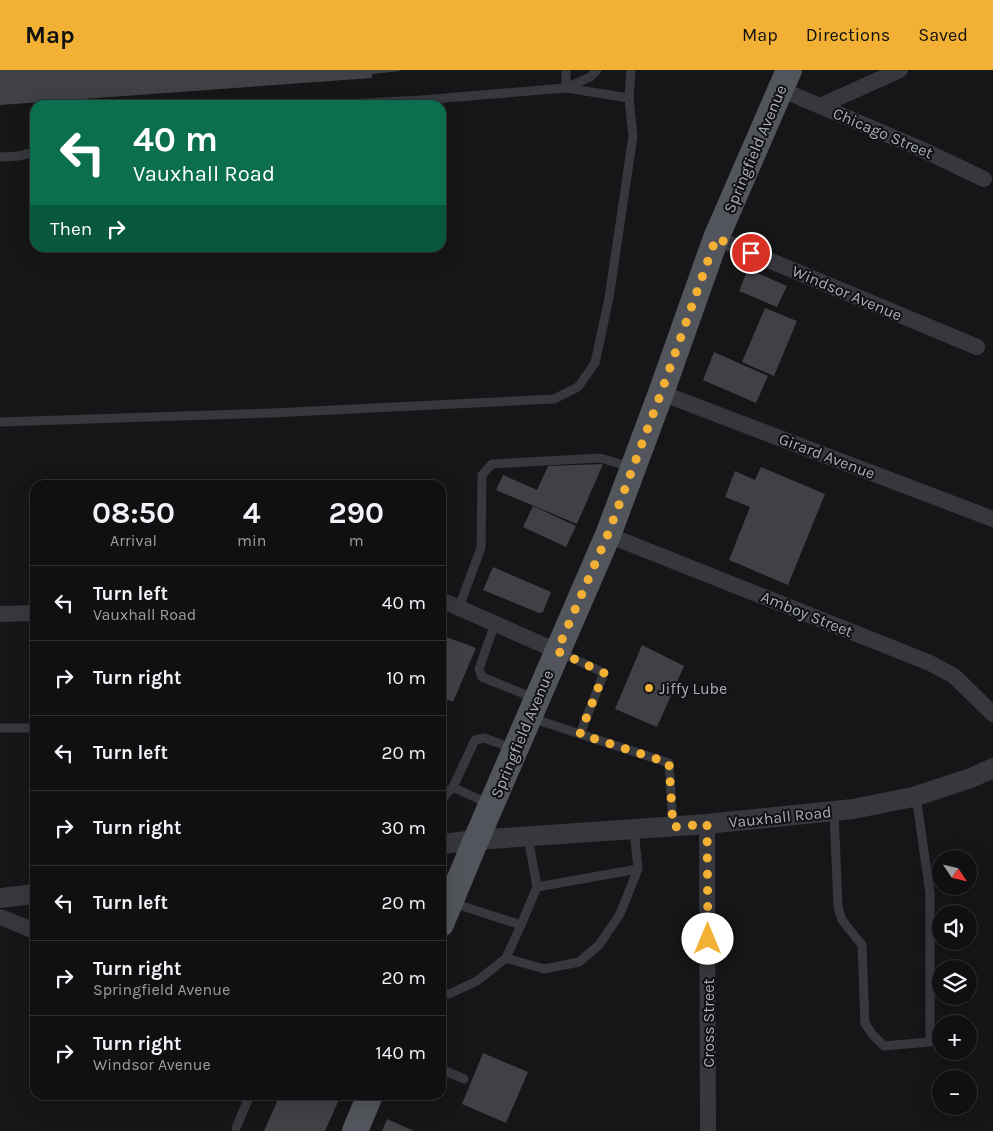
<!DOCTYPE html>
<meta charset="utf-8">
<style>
body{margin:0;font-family:Karla,sans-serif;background:#19191b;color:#f1f3f6;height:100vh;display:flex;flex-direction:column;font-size:19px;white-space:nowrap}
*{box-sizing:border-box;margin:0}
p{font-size:16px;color:#9c9d9f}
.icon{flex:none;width:28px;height:28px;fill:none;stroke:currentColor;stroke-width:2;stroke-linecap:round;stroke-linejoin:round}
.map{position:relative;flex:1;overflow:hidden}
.panel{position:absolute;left:30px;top:410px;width:416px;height:620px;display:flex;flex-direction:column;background:#101012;border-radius:15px;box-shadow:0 5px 20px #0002,0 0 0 1px #303032}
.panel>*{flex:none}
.hud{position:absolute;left:30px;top:30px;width:416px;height:152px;border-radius:15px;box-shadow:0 5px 20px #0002,0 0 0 1px #303032;background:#0b6e4f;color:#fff;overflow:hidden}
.needle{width:32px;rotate:125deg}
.fabs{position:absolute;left:932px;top:780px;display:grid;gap:10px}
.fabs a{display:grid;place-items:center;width:45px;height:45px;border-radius:50%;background:#101012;box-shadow:0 5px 20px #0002,0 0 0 1px #303032;font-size:25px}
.pin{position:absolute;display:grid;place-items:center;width:42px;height:42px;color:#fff;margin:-21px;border:2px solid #fff;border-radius:50%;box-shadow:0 1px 5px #0007}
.me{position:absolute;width:55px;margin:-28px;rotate:0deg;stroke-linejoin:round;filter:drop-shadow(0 0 4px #0008)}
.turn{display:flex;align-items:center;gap:18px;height:105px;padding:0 20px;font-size:22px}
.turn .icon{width:65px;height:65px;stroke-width:2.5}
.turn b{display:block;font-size:35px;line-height:42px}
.then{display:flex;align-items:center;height:48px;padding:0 20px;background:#0003;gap:10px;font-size:19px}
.eta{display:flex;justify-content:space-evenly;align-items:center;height:85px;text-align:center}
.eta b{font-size:30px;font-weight:700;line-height:35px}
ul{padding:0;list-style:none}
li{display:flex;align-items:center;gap:15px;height:75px;padding:0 20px;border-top:1px solid #303032}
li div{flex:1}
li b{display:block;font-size:19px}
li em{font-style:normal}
header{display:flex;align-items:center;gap:30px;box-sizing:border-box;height:70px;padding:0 25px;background:#f2b134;color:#111}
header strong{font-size:24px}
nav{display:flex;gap:28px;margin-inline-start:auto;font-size:18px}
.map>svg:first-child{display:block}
.building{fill:#404145}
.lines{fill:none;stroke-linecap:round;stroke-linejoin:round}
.service{stroke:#37383d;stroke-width:9}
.minor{stroke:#37383d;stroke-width:16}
.tertiary{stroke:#37383d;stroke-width:20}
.primary{stroke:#53555c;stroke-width:26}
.route{stroke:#f2b134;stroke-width:9;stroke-dasharray:0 16.2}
.poi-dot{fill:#f2b134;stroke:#111113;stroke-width:2}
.labels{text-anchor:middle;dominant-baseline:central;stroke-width:4;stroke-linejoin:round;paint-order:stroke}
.street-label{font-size:16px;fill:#a8adb8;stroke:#111113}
.poi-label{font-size:16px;fill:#a8adb8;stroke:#111113;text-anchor:start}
</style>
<header>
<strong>Map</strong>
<nav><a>Map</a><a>Directions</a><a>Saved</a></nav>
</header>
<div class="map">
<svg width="993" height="1061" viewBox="0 0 993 1061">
<rect width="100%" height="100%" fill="#161618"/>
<g class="building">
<path d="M0 0H400V1L372 4V8L0 35Z"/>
<path d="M748 199 787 216 777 237 739 221Z"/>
<path d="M765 238 797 251 774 306 742 292Z"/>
<path d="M714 282 768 306 756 333 703 310Z"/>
<path d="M603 394 577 454 496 420 503 405 537 420 548 396Z"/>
<path d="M761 397 825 424 788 515 729 490 750 437 725 427 735 401 755 410Z"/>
<path d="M533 436 576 456 566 477 523 457Z"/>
<path d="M493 497 551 522 543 542 539 543 483 520Z"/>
<path d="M441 565 476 578 453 632 441 627Z"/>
<path d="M642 575 684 596 657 657 615 639Z"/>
<path d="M483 983 528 1002 506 1053 462 1034Z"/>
<path d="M280 1025H341L325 1061H264Z"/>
<path d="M387 1049 414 1061H382Z"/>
</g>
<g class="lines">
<g class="service">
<path d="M566 0V18"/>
<path d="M566 18 590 7 597 0"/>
<path d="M327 35 421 30 566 18 629 28"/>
<path d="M0 87 18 86 35 82"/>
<path d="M0 352 272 343 554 329 578 317 595 293 609 228 633 66 629 28 631 0"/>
<path d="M459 537 481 478 482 405 492 394 600 388 631 397"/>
<path d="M495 553 479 599 482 607 534 628"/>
<path d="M560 582 604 603 580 664"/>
<path d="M531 648 669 693 673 757"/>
<path d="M0 658H35"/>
<path d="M453 717 489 734"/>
<path d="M441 730 453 717 475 670 484 668 512 678"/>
<path d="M834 741 838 837 842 850 862 875 865 953 872 964 884 976 930 972V823L916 726"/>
<path d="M537 817 638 799"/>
<path d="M521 855 537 817 528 767"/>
<path d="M506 888 544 899 579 892 599 875 620 844 638 799 634 760"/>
<path d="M441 923 449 924 477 911 506 888 521 855 453 833"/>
<path d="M441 999 464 1009"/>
<path d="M236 1058 250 1025"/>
</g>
<g class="minor">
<path d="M780 19 921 79 984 109"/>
<path d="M820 36 900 0"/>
<path d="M716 168 977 277"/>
<path d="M661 323 993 449"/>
<path d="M608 465 930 593 954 606 993 644"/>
<path d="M441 530 557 581"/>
<path d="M0 544 35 543"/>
<path d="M707 754 708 1061"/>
<path d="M0 847 35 861"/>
</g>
<g class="tertiary">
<path d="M441 774 476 770 707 754 853 739 913 727 971 708 993 698"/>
<path d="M0 828 35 824"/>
</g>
<g class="primary">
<path d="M441 854 476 770 608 465 661 323 716 168 789 0"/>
<path d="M355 1061 370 1025"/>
</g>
</g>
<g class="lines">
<path class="route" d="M708 869 707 754 673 757 669 693 580 664 604 603 557 581 608 464 661 323 716 168 751 183"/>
</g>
<circle class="poi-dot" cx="649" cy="618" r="5"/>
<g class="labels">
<g class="street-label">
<text transform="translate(883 63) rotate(23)">Chicago Street</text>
<text transform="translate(755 79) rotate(-67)">Springfield Avenue</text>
<text transform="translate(847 223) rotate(23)">Windsor Avenue</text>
<text transform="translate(827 386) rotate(21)">Girard Avenue</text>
<text transform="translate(807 544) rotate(22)">Amboy Street</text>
<text transform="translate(522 664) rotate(-67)">Springfield Avenue</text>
<text transform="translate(780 747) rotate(-6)">Vauxhall Road</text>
<text transform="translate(708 953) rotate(-90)">Cross Street</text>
</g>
<g class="poi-label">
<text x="659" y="618">Jiffy Lube</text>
</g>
</g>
</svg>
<div class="fabs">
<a><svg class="needle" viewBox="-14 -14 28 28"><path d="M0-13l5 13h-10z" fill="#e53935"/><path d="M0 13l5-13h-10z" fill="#9c9d9f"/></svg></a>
<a><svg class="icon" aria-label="sound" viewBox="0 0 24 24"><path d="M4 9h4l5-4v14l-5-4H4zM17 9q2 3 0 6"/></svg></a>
<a><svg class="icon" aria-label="layers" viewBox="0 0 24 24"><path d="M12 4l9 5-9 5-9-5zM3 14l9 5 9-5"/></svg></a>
<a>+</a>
<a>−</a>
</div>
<div class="pin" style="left:751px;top:183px;background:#d93025"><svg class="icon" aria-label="arrive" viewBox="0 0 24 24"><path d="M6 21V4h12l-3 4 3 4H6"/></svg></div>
<svg class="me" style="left:708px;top:869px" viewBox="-20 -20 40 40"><circle r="19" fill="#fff"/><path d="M0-13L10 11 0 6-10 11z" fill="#f2b134"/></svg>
<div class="hud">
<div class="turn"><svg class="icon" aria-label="left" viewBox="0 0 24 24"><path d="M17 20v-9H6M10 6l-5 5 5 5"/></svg><div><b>40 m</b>Vauxhall Road</div></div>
<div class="then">Then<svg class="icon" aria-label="right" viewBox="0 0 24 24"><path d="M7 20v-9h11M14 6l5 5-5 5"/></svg></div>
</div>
<section class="panel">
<div class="eta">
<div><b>08:50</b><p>Arrival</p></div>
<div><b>4</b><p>min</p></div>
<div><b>290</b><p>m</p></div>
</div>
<ul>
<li><svg class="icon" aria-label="left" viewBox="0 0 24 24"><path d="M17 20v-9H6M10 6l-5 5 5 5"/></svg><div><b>Turn left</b><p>Vauxhall Road</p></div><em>40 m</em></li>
<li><svg class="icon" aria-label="right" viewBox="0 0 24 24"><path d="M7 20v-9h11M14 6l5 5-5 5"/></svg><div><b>Turn right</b></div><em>10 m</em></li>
<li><svg class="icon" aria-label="left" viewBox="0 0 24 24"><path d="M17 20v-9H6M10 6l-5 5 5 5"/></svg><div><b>Turn left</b></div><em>20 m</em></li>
<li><svg class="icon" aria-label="right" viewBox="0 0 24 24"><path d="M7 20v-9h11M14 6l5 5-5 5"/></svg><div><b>Turn right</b></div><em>30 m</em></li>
<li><svg class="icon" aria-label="left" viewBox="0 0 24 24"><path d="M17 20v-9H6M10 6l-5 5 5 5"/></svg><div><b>Turn left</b></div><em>20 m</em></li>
<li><svg class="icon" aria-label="right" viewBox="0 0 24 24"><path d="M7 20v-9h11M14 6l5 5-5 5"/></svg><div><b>Turn right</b><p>Springfield Avenue</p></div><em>20 m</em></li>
<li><svg class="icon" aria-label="right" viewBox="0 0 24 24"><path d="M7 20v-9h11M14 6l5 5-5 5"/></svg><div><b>Turn right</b><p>Windsor Avenue</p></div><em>140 m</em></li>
</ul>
</section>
</div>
